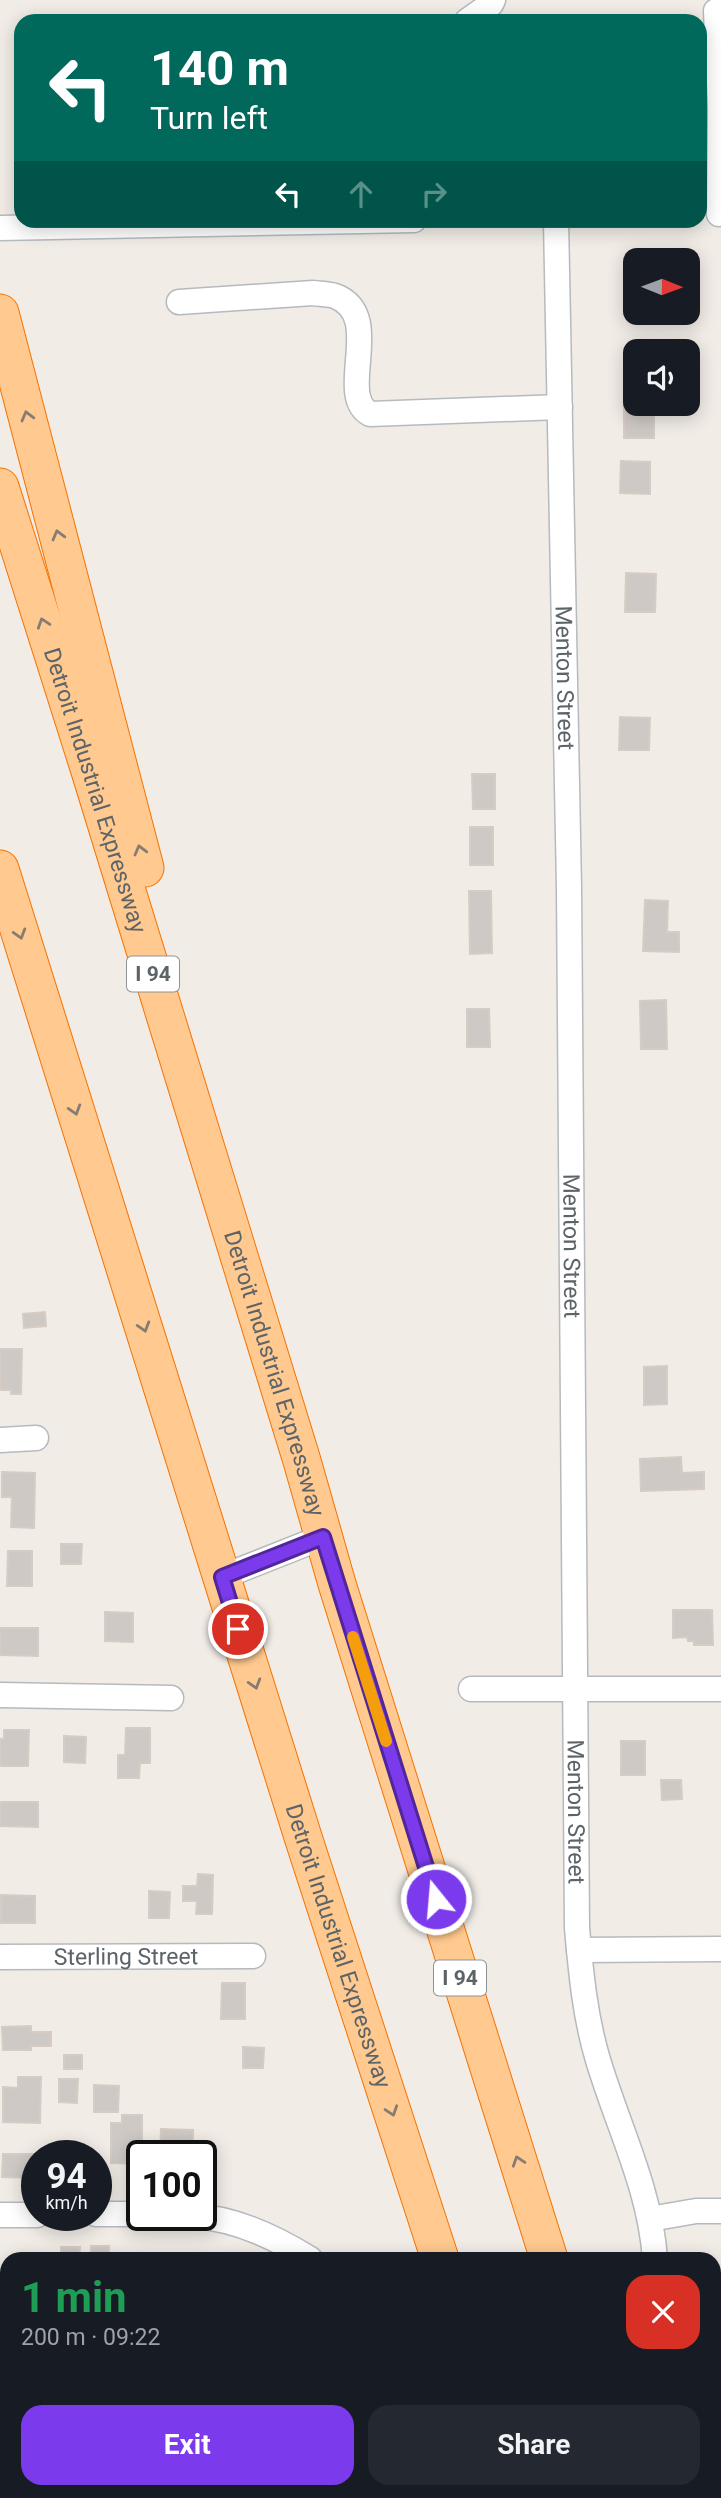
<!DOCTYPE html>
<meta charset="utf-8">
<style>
body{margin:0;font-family:Roboto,sans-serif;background:#242831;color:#f1f3f6;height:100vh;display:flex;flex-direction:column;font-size:26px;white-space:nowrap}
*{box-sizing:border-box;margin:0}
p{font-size:23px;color:#9ea1a6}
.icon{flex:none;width:38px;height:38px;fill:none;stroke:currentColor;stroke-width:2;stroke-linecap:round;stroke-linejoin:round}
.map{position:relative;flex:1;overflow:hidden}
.sheet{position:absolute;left:0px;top:2252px;width:721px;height:247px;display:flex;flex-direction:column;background:#171b24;border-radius:21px 21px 0 0;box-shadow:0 4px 18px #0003}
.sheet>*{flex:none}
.top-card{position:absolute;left:14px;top:14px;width:693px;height:214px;border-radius:21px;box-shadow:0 4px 18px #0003;background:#00695c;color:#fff;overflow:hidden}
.needle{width:46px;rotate:91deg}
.controls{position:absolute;left:623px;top:248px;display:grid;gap:14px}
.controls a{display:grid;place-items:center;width:77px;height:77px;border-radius:14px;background:#171b24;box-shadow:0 4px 18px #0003;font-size:35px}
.speed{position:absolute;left:21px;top:2140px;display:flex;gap:14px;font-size:35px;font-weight:700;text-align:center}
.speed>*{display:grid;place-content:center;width:91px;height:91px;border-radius:50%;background:#171b24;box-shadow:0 4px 18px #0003;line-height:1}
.speed small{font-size:18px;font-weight:400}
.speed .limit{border:4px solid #111;border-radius:10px;background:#fff;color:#111}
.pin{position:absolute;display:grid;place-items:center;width:60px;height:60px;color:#fff;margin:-30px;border:4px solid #fff;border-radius:50%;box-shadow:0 2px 7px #0007}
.me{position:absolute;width:77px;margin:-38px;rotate:343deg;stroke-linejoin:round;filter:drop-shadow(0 0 5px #0008)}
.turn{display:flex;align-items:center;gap:24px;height:147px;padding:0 21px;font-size:32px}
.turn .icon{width:91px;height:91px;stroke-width:2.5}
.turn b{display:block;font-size:49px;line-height:60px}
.lanes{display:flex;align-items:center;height:66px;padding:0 21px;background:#0003;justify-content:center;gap:35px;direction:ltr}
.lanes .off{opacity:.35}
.round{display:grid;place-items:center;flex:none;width:74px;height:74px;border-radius:21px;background:#242831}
.headline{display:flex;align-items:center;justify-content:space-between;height:119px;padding:0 21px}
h1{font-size:42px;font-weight:700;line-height:52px;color:#1e9e55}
.button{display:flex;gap:14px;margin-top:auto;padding:14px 21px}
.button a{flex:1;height:80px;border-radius:21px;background:#7c3aed;color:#fff;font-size:28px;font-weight:700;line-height:80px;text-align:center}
.button a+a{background:#242831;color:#f1f3f6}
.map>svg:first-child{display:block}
.green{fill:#c9ebc0}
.building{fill:#cec9c4;stroke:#d7ccc3;stroke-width:2}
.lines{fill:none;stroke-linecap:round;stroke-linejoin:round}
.minor-casing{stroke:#b6babe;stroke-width:27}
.highway-casing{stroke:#f77200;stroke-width:39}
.minor{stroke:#fff;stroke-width:24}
.highway{stroke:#ffc98f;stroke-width:37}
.rail{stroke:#b5b6b7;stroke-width:5;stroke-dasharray:2 9;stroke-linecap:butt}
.oneway{stroke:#867d72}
.route-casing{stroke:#51269a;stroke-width:18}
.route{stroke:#7c3aed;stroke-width:12}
.slow{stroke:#f59e0b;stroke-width:12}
.labels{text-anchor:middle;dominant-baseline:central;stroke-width:7;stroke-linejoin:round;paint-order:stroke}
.shield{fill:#fff;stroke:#8e9295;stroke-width:2}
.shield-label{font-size:21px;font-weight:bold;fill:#5d6468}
.street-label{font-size:23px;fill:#5d6468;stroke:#fff}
</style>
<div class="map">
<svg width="721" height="2498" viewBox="0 0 721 2498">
<rect width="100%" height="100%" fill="#f1ece6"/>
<path class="green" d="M22 2492H415L418 2498H17Z"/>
<g class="building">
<rect x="624" y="406" width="30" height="32"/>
<path d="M621 461 650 462V494L620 493Z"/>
<path d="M626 573 656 574 655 612H625Z"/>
<path d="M620 717 650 718 649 750H619Z"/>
<path d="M472 774H495V809H473Z"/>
<rect x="470" y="827" width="23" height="38"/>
<path d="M469 891H491L492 953 470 954Z"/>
<path d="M645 900 668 901 667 932H679V952L643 951Z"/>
<path d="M666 1000 667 1049H641L640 1001Z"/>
<path d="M467 1009H489L490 1047H467Z"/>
<path d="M45 1312 46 1326 24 1328 23 1314Z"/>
<path d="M0 1349H22L21 1394H11V1390H0Z"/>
<path d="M667 1366V1404L644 1405V1367Z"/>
<path d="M681 1457 682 1473 704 1472V1489L641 1491 640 1459Z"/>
<path d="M2 1472 35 1473 34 1528 11 1527 12 1497H2Z"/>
<path d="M61 1544H82L81 1564H61Z"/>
<path d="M8 1551H32V1586H7Z"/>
<path d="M673 1610H712L713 1645H694V1641H688L687 1637 673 1638Z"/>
<path d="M105 1612 133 1613V1642L105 1641Z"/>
<path d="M0 1628H38V1656L0 1655Z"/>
<path d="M126 1728H150V1763H140L139 1778H118V1755H125Z"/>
<path d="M4 1730H29L28 1766H0V1739H4Z"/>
<path d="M64 1736 86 1737 85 1763 64 1762Z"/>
<rect x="621" y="1741" width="24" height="34"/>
<path d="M661 1780H681L682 1799 662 1800Z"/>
<path d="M0 1802H38V1827L0 1826Z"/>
<path d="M198 1874 213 1875 212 1914H196L197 1901H183V1886H197Z"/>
<path d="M149 1891 170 1892 169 1918H149Z"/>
<path d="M1 1895 35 1896V1923H1Z"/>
<path d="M222 1983H245V2019H221Z"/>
<path d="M31 2026V2032H51V2046H31V2050H3L2 2027Z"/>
<path d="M243 2047 264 2048 263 2068H243Z"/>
<rect x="64" y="2055" width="18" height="14"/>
<path d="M18 2077H41L40 2123 3 2122V2087L18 2088Z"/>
<path d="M59 2079H78L77 2103 59 2102Z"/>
<path d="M94 2085 119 2086 118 2112H94Z"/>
<path d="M122 2115H142V2164L111 2163V2123H122Z"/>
<path d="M161 2129 193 2130V2156H160Z"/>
<path d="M3 2154H40L37 2156V2178L2 2177Z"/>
<rect x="91" y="2246" width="18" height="13"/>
<path d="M61 2247H80L79 2259H61Z"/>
</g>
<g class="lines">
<g class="minor-casing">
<g id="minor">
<path d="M716 11 720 108 719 214"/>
<path d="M467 21 491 4 493 0"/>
<path id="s1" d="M556 220 569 888 577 1928C581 1973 585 2017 598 2060 618 2127 650 2188 655 2259"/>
<path d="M0 228 414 220"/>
<path d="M179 302 313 293C320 294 328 294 335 296 386 315 335 395 370 414L560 407"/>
<path d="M0 1440 36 1438"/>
<path d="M222 1577 323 1537"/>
<path d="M471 1689H721"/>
<path d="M0 1695 171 1698"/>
<path d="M579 1950 721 1949"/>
<path id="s2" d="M0 1957 253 1956"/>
<path d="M96 2214H142"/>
<path d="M0 2215H37"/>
<path d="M193 2216C235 2218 275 2237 310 2259"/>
<path d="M650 2219 696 2211H721"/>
<path d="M714 2321H721"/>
</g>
</g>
<g class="highway-casing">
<g id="highway">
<path d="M0 313 145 868"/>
<path id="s3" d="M0 487 90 771 302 1461 337 1584 549 2259"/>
<path id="s4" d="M0 869 303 1837 440 2259"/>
<path d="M622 2492 624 2498"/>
<path d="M497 2498 500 2492"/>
</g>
</g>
<use href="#minor" class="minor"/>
<use href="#highway" class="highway"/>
<g class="rail">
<path d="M714 2387H721"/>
<path d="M0 2391H7"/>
</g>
</g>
<defs><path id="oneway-chevron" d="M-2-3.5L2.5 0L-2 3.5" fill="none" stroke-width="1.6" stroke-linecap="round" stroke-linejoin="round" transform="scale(1.75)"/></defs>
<g class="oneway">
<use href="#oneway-chevron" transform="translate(27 416) rotate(-105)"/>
<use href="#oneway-chevron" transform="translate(58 535) rotate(-105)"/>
<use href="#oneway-chevron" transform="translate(43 623) rotate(-108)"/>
<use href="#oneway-chevron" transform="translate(140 850) rotate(-105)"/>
<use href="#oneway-chevron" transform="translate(20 934) rotate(73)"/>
<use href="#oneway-chevron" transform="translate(75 1110) rotate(73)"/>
<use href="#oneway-chevron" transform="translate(144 1327) rotate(73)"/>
<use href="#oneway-chevron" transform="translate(255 1684) rotate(73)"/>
<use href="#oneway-chevron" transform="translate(392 2111) rotate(72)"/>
<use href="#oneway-chevron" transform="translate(518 2161) rotate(-108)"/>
</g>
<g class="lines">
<g class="route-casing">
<path id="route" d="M238 1629 222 1577 323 1537 436 1899"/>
</g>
<use href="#route" class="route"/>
<path class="slow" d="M353 1637 386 1741"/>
</g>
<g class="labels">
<g class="shield">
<rect x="127" y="956.5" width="52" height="35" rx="5"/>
<rect x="434" y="1960.5" width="52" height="35" rx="5"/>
</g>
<g class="shield-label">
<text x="153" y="974">I 94</text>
<text x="460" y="1978">I 94</text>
</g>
<g class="street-label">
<text stroke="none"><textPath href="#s1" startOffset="458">Menton Street</textPath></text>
<text stroke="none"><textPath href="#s3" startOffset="318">Detroit Industrial Expressway</textPath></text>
<text stroke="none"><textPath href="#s1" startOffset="1026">Menton Street</textPath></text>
<text stroke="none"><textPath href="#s3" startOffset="928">Detroit Industrial Expressway</textPath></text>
<text stroke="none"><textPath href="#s1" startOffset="1592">Menton Street</textPath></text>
<text stroke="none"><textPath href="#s4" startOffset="1129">Detroit Industrial Expressway</textPath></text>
<text stroke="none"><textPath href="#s2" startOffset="126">Sterling Street</textPath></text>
</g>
</g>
</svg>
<div class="controls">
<a><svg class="needle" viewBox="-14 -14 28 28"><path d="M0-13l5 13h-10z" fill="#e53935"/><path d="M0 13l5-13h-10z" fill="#9ea1a6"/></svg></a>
<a><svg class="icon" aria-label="sound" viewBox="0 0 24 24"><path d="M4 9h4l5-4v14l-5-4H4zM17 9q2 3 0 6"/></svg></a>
</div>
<div class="speed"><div>94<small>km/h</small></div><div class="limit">100</div></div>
<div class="pin" style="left:238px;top:1629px;background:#d93025"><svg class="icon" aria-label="arrive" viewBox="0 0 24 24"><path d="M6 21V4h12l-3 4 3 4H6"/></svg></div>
<svg class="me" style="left:436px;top:1899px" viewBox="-20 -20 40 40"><circle r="17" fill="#7c3aed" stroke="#fff" stroke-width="3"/><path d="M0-11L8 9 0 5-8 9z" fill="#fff"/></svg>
<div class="top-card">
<div class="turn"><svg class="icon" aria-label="left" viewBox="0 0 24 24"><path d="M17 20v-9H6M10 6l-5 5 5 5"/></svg><div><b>140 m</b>Turn left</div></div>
<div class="lanes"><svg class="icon" aria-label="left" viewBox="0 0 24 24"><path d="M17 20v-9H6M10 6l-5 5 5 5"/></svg><svg class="icon off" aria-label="ahead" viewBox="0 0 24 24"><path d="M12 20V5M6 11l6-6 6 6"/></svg><svg class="icon off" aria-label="right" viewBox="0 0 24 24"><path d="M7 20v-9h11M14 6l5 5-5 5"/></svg></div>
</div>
<section class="sheet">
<div class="headline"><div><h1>1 min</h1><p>200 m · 09:22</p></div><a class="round" style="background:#d93025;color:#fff"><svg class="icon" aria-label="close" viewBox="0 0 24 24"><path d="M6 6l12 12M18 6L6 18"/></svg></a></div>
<div class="button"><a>Exit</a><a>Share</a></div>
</section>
</div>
